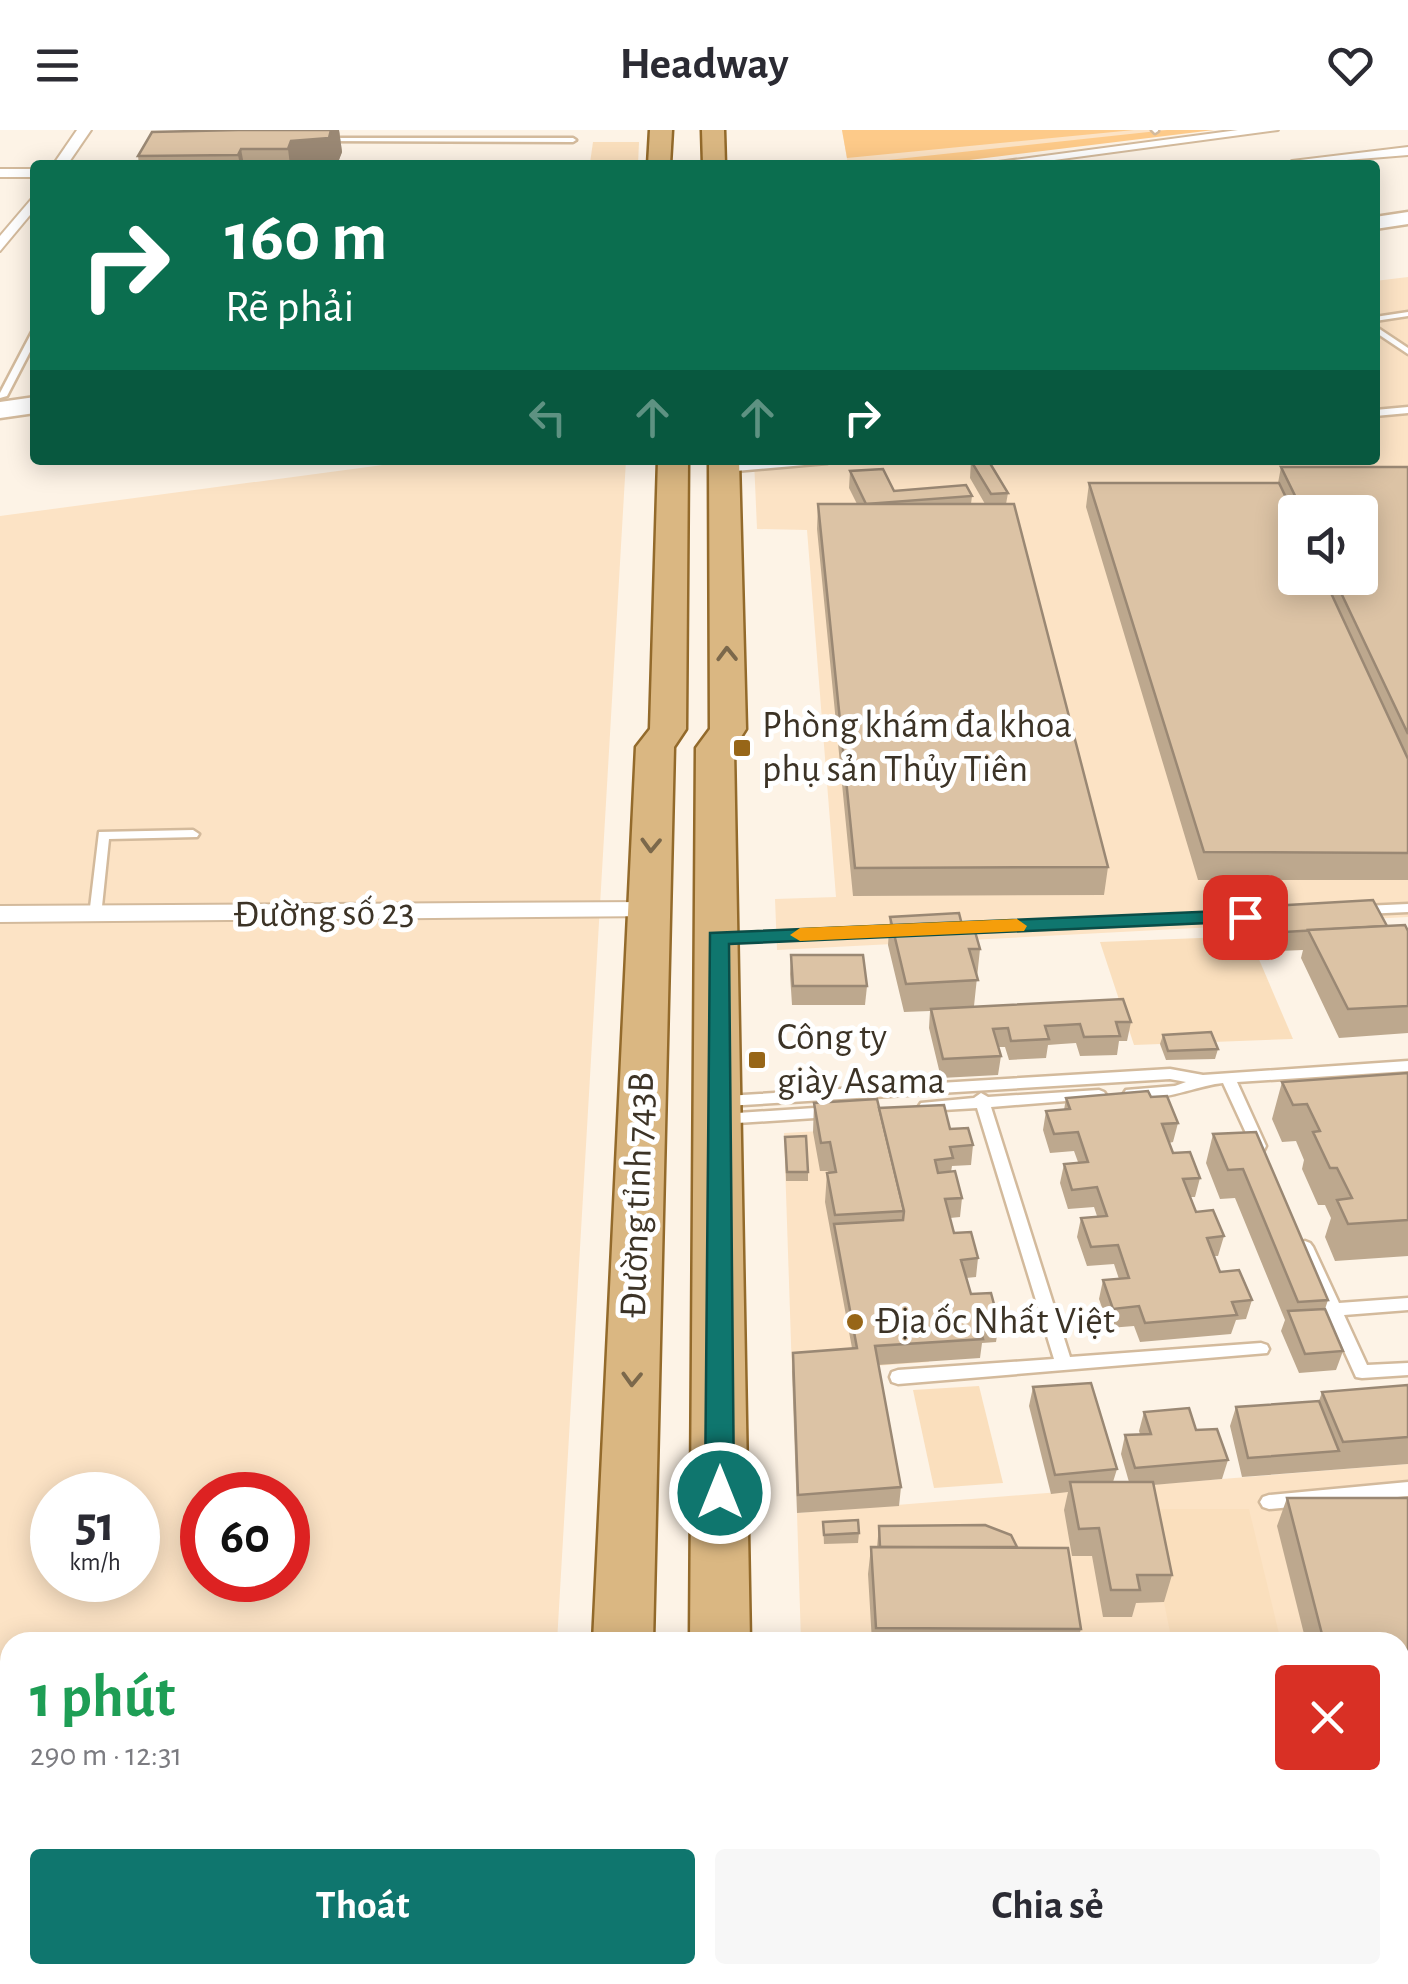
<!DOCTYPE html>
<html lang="vi">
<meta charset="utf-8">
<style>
body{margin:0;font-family:"Alegreya Sans",sans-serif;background:#f7f7f7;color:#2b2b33;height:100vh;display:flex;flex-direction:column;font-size:38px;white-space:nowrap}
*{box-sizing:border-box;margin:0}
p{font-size:32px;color:#7c7c81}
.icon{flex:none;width:55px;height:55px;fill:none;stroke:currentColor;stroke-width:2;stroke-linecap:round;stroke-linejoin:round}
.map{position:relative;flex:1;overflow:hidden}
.sheet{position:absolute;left:0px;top:1502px;width:1410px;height:352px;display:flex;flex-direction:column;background:#fff;border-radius:30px 30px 0 0;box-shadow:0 5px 25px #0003}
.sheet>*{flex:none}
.top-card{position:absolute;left:30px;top:30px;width:1350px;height:305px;border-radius:10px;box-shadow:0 5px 25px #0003;background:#0b6e4f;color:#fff;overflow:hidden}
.tools{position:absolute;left:1278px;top:365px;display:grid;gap:20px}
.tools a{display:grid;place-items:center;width:100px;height:100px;border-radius:10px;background:#fff;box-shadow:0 5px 25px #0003;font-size:50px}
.speed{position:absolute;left:30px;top:1342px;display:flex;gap:20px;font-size:50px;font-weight:700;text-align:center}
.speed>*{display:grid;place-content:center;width:130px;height:130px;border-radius:50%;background:#fff;box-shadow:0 5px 25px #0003;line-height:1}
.speed small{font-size:25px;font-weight:400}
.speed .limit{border:15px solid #d22;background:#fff;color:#111}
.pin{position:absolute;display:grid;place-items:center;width:85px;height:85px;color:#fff;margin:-42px;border-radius:20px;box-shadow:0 5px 15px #0006}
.me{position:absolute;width:110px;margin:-55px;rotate:0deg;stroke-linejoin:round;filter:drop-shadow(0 0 8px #0008)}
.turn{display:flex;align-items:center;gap:35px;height:210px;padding:0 30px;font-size:45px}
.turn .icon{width:130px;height:130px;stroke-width:2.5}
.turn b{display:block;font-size:70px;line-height:85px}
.lanes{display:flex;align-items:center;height:95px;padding:0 30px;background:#0003;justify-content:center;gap:50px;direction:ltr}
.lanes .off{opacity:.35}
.round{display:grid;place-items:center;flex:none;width:105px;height:105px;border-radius:10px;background:#f7f7f7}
.head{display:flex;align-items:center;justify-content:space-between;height:170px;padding:0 30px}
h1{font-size:60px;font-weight:600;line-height:75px;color:#1e9e55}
.cta{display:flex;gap:20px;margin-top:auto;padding:20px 30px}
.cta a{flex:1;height:115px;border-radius:10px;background:#0f766e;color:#fff;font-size:40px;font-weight:600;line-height:115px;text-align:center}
.cta a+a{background:#f7f7f7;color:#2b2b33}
header{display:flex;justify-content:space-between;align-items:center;height:130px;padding:0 30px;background:#fff;font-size:45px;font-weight:600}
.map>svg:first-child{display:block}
.built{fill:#fce3c5;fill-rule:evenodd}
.green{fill:#fadfbd}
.water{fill:#fdca89}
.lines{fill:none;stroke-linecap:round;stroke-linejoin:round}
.canal{fill:#fdca89;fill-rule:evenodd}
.service-casing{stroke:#d3ba9c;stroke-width:5}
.minor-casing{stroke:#d3ba9c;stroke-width:4}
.secondary-casing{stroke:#d3ba9c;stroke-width:5}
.primary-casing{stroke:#936a2b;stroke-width:5}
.service{fill:#fff;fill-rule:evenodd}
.minor{fill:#fff;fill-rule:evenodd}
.secondary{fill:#fff;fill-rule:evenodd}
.primary{fill:#dab782;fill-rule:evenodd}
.wall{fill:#bda88e;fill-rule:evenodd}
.shaded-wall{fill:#9a8874}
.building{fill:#dcc3a5;stroke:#9a8874;stroke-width:2.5}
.oneway{stroke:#7b684b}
.route{fill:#0f766e;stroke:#0a4d48;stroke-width:2.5}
.slow{fill:#f59e0b}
.poi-dot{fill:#976618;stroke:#fff;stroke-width:4}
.labels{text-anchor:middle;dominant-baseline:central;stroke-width:10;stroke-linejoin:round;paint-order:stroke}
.poi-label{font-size:38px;fill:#3c3326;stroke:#fff;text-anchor:start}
.street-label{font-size:38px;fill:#3c3326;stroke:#fff}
</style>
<header><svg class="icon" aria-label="menu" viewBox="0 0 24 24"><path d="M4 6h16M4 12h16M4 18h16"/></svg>Headway<svg class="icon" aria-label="heart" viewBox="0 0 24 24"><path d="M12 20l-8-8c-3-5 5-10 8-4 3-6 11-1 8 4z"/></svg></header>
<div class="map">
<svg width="1408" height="1854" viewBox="0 0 1408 1854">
<rect width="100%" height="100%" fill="#fdf3e6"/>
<g class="built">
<path d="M842 0H1184L857 35H848Z"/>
<path d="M1408 147V787L777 820 775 769 836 767 807 400 757 399 754 330H1375V151ZM1295 382H1360V448H1295Z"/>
<path d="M420 330H626L557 1512H10V1845H535L534 1854H0V386ZM52 1365H138V1450H52ZM202 1365H288V1450H202Z"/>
<path d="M875 998 929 1232 792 1242 784 1003Z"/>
<path d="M1408 1334V1854H812V1845H1400V1512H801L797 1383Z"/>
</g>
<g class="green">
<path d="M593 12H639L638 35 590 33Z"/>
<path d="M1249 806 1293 909 1134 915 1100 812Z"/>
<path d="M979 1256 1003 1353 934 1358 913 1260Z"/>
<path d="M1145 1379H1249L1281 1512H1172Z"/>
</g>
<path class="water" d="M842 0H1134L847 28Z"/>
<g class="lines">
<path class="canal" d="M1167 0H1214L929 35H880L888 30Z"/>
<g class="service-casing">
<g id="service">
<path d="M1152 0H1158V1L1155 3Z"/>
<path d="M322 8H573L576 10 573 12 320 11Z"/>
<path d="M1408 182V186L1375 191V187Z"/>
<path d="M1375 196 1408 218V224L1375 202Z"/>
<path d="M32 202H35V212L7 266 0 268V263Z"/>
<path d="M1408 277V283L1375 286V280Z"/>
<path d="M795 330H832L827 333 724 342 719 339 724 336Z"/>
<path d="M193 700 199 704 197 707 109 709 101 786 99 789H91L89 786 99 702Z"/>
<path d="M1408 774V782L1364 784 1358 780 1364 776Z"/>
<path d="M1287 781 1293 785 1291 788 944 803 938 799 944 795Z"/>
<path d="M908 796 913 797 914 800 913 803 719 812 713 808 719 804Z"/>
<path d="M1408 931V941L1237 952 1266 1016 1264 1020H1254L1252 1016 1223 953C1197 955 1146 979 1124 963L1126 960 1175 956 1186 952 1170 949 726 976 719 971 726 966 1170 939 1203 945Z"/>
<path d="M1099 960 1104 962 1106 965 1104 968 991 977 1070 1227 1261 1213 1267 1215 1269 1219 1267 1223 898 1254 892 1252 890 1247 892 1242 898 1240 1054 1229 977 978 926 981 919 976 921 973 974 968 981 963 988 967Z"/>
<path d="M830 977 837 982 830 987 722 994 715 989 722 984Z"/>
<path d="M1305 1111 1310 1113 1313 1117 1339 1173 1408 1168V1180L1344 1185 1367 1235 1408 1233V1245L1362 1248 1356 1247 1297 1117 1300 1113Z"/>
<path d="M1408 1352V1366L1269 1379 1263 1377 1260 1372 1263 1367 1269 1365Z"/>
<path d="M1191 1845H1211L1212 1854H1192Z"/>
</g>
</g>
<g class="minor-casing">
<g id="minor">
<path d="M77 0H91L67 35H53Z"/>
<path d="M1238 0H1278L1017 35H976Z"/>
<path d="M1408 17V25L1285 35 1292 31Z"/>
<rect x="0" y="39" width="35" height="8"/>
<path d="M35 65V79L0 121V106Z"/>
<path d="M648 772 657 774 661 780 657 786 0 792V776Z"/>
</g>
</g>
<g class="secondary-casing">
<g id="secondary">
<path d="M1408 82V94L1375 99V87Z"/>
<path d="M35 267V283L0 288V272Z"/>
</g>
</g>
<g class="primary-casing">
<g id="primary">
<path d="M650 0H672L670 35H648Z"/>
<path d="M702 0H724L725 35H703Z"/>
<path d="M658 330H688L686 599 674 617 653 1512H593L636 617 650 599Z"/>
<path d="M709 330H739L746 599 734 618 750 1512H690L696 618 710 599Z"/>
<rect x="577" y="1845" width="68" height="9"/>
<path d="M685 1845H753L754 1854H686Z"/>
</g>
</g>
<use href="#service" class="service"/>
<use href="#minor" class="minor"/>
<use href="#secondary" class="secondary"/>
<use href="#primary" class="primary"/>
</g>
<g class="wall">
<path d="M238 0H339L342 22 337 35H139L138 26Z"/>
<path d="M971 331 1008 363 1006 374 1108 737 1104 765 853 766 817 399 818 374H857L849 358 850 341 894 361 972 366 971 374H985L970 348Z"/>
<path d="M1281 337H1408V750H1198L1086 377 1089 353H1278ZM1295 382H1360V448H1295Z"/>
<path d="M1271 776 1408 801V903L1339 908 1301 828 1303 820 1279 821 1267 794Z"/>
<path d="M890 787 963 799 980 819 974 876 1131 892 1127 911H1119L1117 925 1080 926 1076 913 1061 914 1048 915 1046 928 1009 930 1005 917H998L1001 926 998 945 941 948 929 898 930 881 904 882 888 815Z"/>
<path d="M791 825 867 856 865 875H792L790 844Z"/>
<path d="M1163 905 1218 919 1215 929 1166 930 1160 914Z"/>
<path d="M1408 943V1126L1335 1131 1325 1107 1331 1088 1325 1075H1318L1302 1039 1304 1030 1296 1011 1282 1012 1272 989 1282 952Z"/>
<path d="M1151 967 1178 993 1173 1012 1169 1013 1173 1023 1200 1048 1195 1067H1190L1196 1082 1224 1106 1218 1126H1214L1220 1142 1252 1170 1246 1189 1236 1190 1231 1204 1140 1212 1134 1196 1109 1198 1099 1169 1103 1150 1119 1149 1114 1134 1087 1136 1077 1107 1081 1088 1097 1086 1094 1077 1068 1079 1060 1053 1064 1034 1078 1032 1074 1021 1050 1023 1043 1000 1046 981 1064 980 1066 968Z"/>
<path d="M814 973 879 978 950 999 973 1015 971 1035 952 1036 951 1042 962 1068 960 1087 950 1088 954 1103 978 1128 976 1147 966 1148 971 1164 999 1193 996 1212 982 1213 980 1228 878 1235 901 1357 899 1376 797 1383 792 1242 793 1223 852 1218 825 1072 827 1043H829L828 1041H820L813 1002Z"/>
<path d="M1256 1002 1328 1170 1325 1179 1343 1221 1336 1240 1299 1243 1281 1201 1285 1190 1235 1068 1220 1069 1206 1033 1213 1004Z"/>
<path d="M785 1007 808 1042V1051H786Z"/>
<path d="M1408 1255V1334L1242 1347 1230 1296 1236 1277 1319 1271 1322 1262Z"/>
<path d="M1033 1257 1117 1339 1113 1352H1129L1121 1324 1125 1305 1140 1304 1139 1301 1144 1282 1196 1300 1228 1330 1222 1349 1153 1355 1172 1445 1164 1472 1136 1473 1132 1487H1103L1092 1426H1072L1064 1380 1068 1362 1051 1364 1029 1276Z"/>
<path d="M1287 1368H1408V1854H1391L1388 1845H1400V1512H1306L1277 1396Z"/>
<path d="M823 1392 859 1403 858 1413 824 1414Z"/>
<path d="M879 1396 1017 1417 1081 1499 1077 1512H872L868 1444 871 1417H877Z"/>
<path d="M1008 1845H1175L1177 1854H1009Z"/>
<path d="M1235 1845H1346L1348 1854H1237Z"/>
</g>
<g class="shaded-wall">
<path d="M331 0H339L342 22 337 35H290L288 19 291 11Z"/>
<path d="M241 19 244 35H240L238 25Z"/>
</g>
<g class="building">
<path d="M238 0H331L329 8 291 11 288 19H241L238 25 138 26 152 2Z"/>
<path d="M988 330 1008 363 991 364 971 331Z"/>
<path d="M1281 337H1408V604L1334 448H1360V382H1303Z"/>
<path d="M883 339 894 361 966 355 972 366 866 374 850 341Z"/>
<path d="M1089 353H1279L1295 386V448H1324L1408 629V723L1204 722Z"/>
<path d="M818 374H1014L1108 737 855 738Z"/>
<path d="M1373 770 1387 796 1284 802 1271 776Z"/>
<path d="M959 783 963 799 974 798 980 819H969L978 850 906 854 890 787Z"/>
<path d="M1405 795 1408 801V876L1348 879 1308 800Z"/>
<path d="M791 825H863L867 856H793Z"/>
<path d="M1123 869 1131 892H1116L1120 906 1084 907 1080 894 1064 895 1045 896 1049 909 1011 911 1008 898 993 899 1001 926 943 929 931 879Z"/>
<path d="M1211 902 1218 919 1168 921 1163 905Z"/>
<path d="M1408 943V1090L1348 1094 1337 1070 1352 1068 1337 1038H1330L1313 1002 1320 1001 1307 974 1293 975 1282 952Z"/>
<path d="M1148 961 1151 967 1167 966 1178 993 1162 994 1173 1023 1190 1022 1200 1048 1183 1049 1196 1082 1213 1080 1224 1106 1207 1108 1220 1142 1239 1140 1252 1170 1232 1172 1237 1185 1145 1193 1139 1176 1113 1179 1103 1150 1129 1148 1118 1115 1091 1117 1081 1088 1107 1086 1097 1057 1072 1060 1064 1034 1088 1032 1078 1002 1054 1004 1046 981 1070 979 1066 968Z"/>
<path d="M877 969 904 1081 835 1085 827 1043 836 1042 830 1012 821 1013 814 973Z"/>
<path d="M944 975 950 999 968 998 973 1015 950 1017 953 1028 935 1030 938 1043 955 1041 962 1068 945 1069 954 1103 971 1102 978 1128 961 1130 971 1164 991 1163 999 1193 979 1195 983 1209 875 1216 901 1357 798 1365 793 1223 857 1218 834 1094 903 1090 904 1081 879 978Z"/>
<path d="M1256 1002 1328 1170 1298 1172 1243 1039 1228 1040 1213 1004Z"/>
<path d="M806 1006 808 1042H787L785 1007Z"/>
<path d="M1325 1179 1343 1221 1305 1224 1288 1181Z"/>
<path d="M1091 1253 1117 1339 1055 1345 1033 1257Z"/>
<path d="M1408 1255V1307L1343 1312 1322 1262Z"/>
<path d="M1319 1271 1339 1321 1248 1328 1236 1277Z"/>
<path d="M1189 1278 1196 1300 1217 1299 1228 1330 1135 1338 1125 1305 1151 1304 1144 1282Z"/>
<path d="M1070 1352H1153L1172 1445H1137L1140 1460H1111L1099 1398 1079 1399Z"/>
<path d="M1287 1368H1408V1842L1400 1810V1512H1324Z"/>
<path d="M858 1390 859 1403 824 1405 823 1392Z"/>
<path d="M985 1395 1011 1405 1017 1417H880L879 1396Z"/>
<path d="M871 1417 1068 1418 1081 1499 876 1498Z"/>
<path d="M1018 1845H1175L1177 1854H1019Z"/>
<path d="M1251 1845H1346L1348 1854H1252Z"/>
</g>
<defs><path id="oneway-chevron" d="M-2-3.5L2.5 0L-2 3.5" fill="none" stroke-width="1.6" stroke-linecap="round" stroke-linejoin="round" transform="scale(2.5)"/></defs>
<g class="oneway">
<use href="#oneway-chevron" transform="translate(727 524) rotate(-91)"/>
<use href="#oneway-chevron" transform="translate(651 715) rotate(92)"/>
<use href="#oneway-chevron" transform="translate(632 1249) rotate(92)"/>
</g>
<path class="route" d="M1245 780 1253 782V791L729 814 734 1363 730 1371 720 1375 709 1371 705 1363 710 803Z"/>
<path class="slow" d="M1017 789 1027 796 1024 801 800 811 790 805 800 798Z"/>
<g class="poi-dot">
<rect x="732" y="608" width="20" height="20" rx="5"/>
<rect x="747" y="920" width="20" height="20" rx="5"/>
<circle cx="855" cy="1192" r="10"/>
</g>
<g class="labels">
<g class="poi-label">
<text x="762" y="596">Phòng khám đa khoa<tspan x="762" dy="44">phụ sản Thủy Tiên</tspan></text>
<text x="777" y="908">Công ty<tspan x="777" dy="44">giày Asama</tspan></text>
<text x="875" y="1192">Địa ốc Nhất Việt</text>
</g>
<g class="street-label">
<text transform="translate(324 784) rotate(-1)">Đường số 23</text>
<text transform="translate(638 1065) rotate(-88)">Đường tỉnh 743B</text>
</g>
</g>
</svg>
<div class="tools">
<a><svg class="icon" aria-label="sound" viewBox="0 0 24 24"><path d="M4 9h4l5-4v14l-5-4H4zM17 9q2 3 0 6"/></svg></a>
</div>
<div class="speed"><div>51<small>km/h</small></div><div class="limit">60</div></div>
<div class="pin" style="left:1245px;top:787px;background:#d93025"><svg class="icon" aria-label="arrive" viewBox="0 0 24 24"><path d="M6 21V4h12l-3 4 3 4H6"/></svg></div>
<svg class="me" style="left:720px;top:1363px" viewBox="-20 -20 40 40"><circle r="17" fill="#0f766e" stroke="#fff" stroke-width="3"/><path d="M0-11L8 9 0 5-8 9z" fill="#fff"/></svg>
<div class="top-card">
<div class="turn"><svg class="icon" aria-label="right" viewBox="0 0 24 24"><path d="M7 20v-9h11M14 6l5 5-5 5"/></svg><div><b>160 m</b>Rẽ phải</div></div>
<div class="lanes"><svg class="icon off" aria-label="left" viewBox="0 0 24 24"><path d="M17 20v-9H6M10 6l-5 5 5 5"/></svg><svg class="icon off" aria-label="ahead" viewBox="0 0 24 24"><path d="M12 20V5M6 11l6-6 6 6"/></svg><svg class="icon off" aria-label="ahead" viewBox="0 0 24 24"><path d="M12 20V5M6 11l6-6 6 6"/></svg><svg class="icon" aria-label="right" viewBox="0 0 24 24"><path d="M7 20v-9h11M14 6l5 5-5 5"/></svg></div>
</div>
<section class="sheet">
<div class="head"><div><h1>1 phút</h1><p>290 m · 12:31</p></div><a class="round" style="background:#d93025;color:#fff"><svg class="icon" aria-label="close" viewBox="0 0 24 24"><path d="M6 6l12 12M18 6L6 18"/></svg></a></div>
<div class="cta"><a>Thoát</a><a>Chia sẻ</a></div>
</section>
</div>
